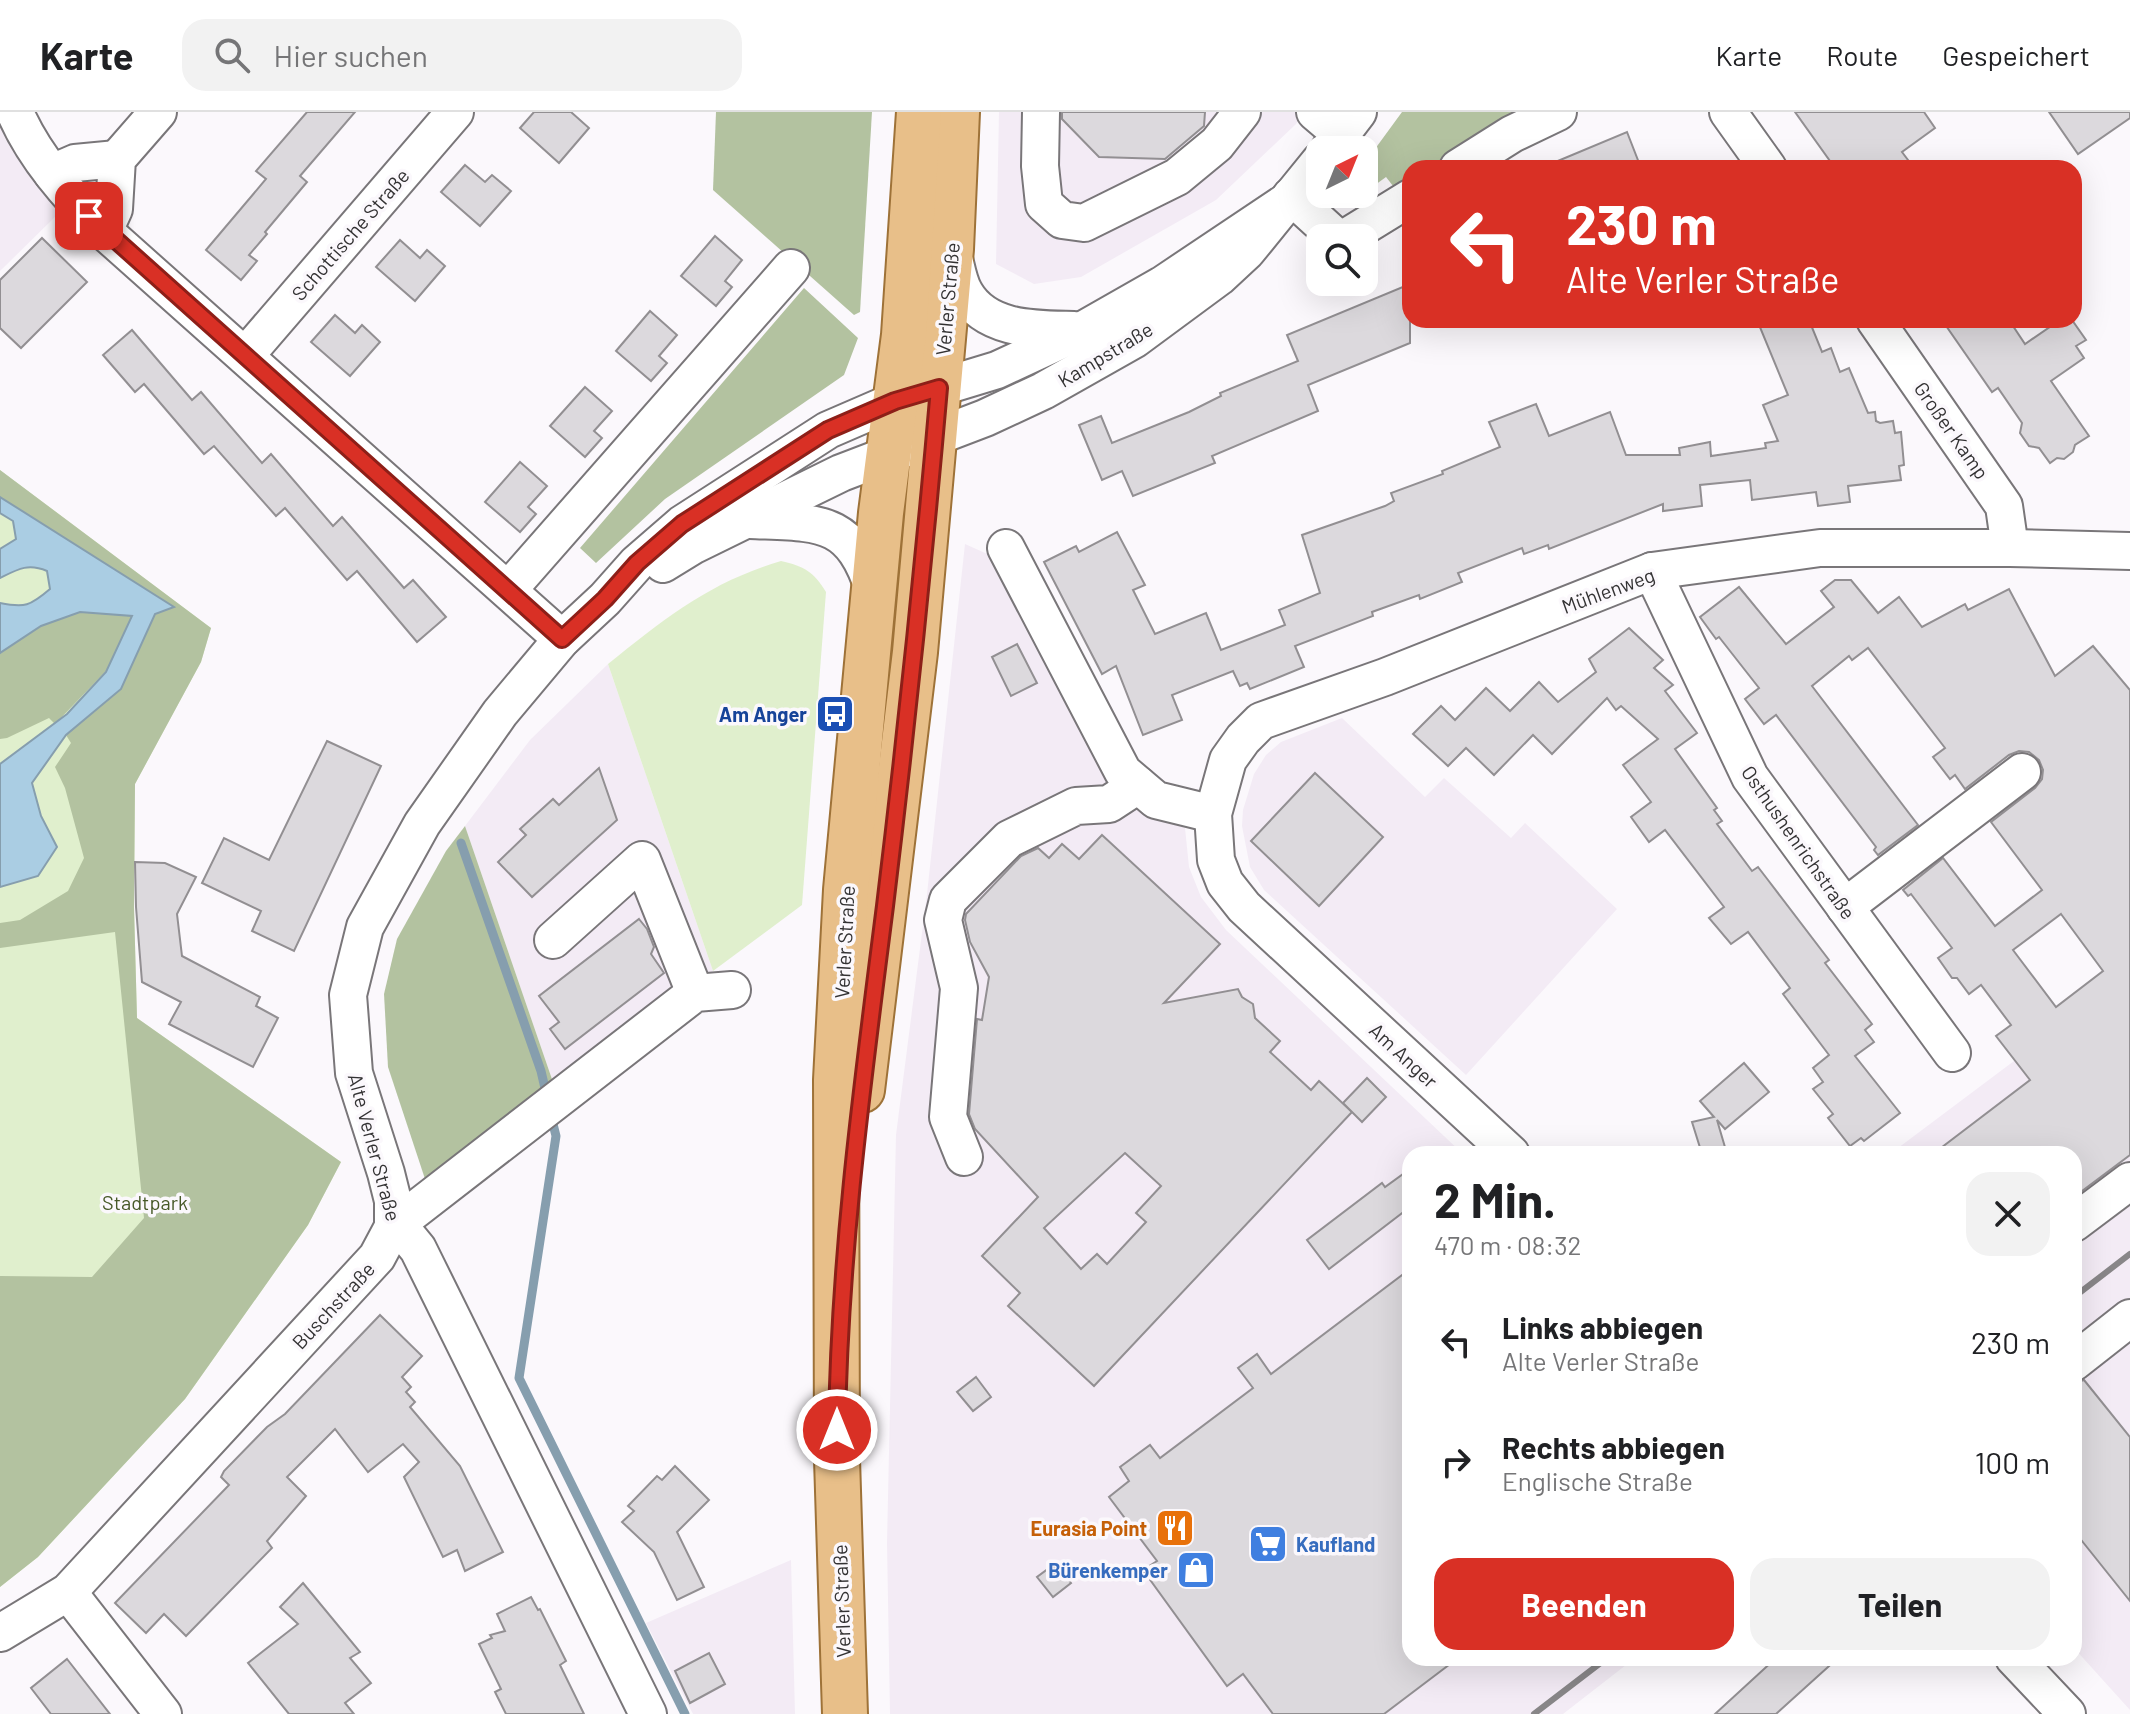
<!DOCTYPE html>
<html lang="de">
<meta charset="utf-8">
<style>
body{margin:0;font-family:Barlow,sans-serif;background:#f2f2f2;color:#202124;height:100vh;display:flex;flex-direction:column;font-size:30px;white-space:nowrap}
*{box-sizing:border-box;margin:0}
p{font-size:26px;color:#757577}
.icon{flex:none;width:44px;height:44px;fill:none;stroke:currentColor;stroke-width:2;stroke-linecap:round;stroke-linejoin:round}
.map{position:relative;flex:1;overflow:hidden}
.side{position:absolute;left:1402px;top:1034px;width:680px;height:520px;display:flex;flex-direction:column;background:#fff;border-radius:24px;box-shadow:0 8px 32px #0002}
.side>*{flex:none}
.banner{position:absolute;left:1402px;top:48px;width:680px;height:168px;border-radius:24px;box-shadow:0 8px 32px #0002;background:#d93025;color:#fff;overflow:hidden}
.needle{width:52px;rotate:43deg}
.controls{position:absolute;left:1306px;top:24px;display:grid;gap:16px}
.controls a{display:grid;place-items:center;width:72px;height:72px;border-radius:16px;background:#fff;box-shadow:0 8px 32px #0002;font-size:40px}
.pin{position:absolute;display:grid;place-items:center;width:68px;height:68px;color:#fff;margin:-34px;border-radius:16px;box-shadow:0 4px 12px #0006}
.me{position:absolute;width:88px;margin:-44px;rotate:0deg;stroke-linejoin:round;filter:drop-shadow(0 0 6px #0008)}
.turn{display:flex;align-items:center;gap:28px;height:168px;padding:0 32px;font-size:36px}
.turn .icon{width:104px;height:104px;stroke-width:2.5}
.turn b{display:block;font-size:56px;line-height:68px}
.round{display:grid;place-items:center;flex:none;width:84px;height:84px;border-radius:24px;background:#f2f2f2}
.summary{display:flex;align-items:center;justify-content:space-between;height:136px;padding:0 32px}
h1{font-size:48px;font-weight:700;line-height:60px}
.button{display:flex;gap:16px;margin-top:auto;padding:16px 32px}
.button a{flex:1;height:92px;border-radius:24px;background:#d93025;color:#fff;font-size:32px;font-weight:700;line-height:92px;text-align:center}
.button a+a{background:#f2f2f2;color:#202124}
ul{padding:0;list-style:none}
li{display:flex;align-items:center;gap:24px;height:120px;padding:0 32px}
li div{flex:1}
li b{display:block;font-size:30px}
li em{font-style:normal}
header{display:flex;align-items:center;gap:48px;box-sizing:border-box;height:112px;padding:0 40px;background:#fff;border-bottom:2px solid #e0e0e0}
header strong{font-size:38px}
nav{display:flex;gap:44px;margin-inline-start:auto;font-size:28px}
.search{width:560px;height:72px;background:#f2f2f2;display:flex;align-items:center;gap:20px;box-sizing:border-box;padding:0 28px;border-radius:24px;color:#757577;font-size:30px}
.map>svg:first-child{display:block}
.built{fill:#f3ebf5}
.green{fill:#e0efcd}
.forest{fill:#b3c2a0}
.water{fill:#aacde3;stroke:#869eae;stroke-width:2}
.lines{fill:none;stroke-linecap:round;stroke-linejoin:round}
.stream{stroke:#869eae;stroke-width:9}
.building{fill:#dcd9dd;stroke:#928f92;stroke-width:2;fill-rule:evenodd}
.minor-casing{stroke:#797679;stroke-width:40}
.major-casing{stroke:#9e7238;stroke-width:48}
.minor{stroke:#fff;stroke-width:36}
.major{stroke:#e8bf89;stroke-width:44}
.rail{stroke:#888688;stroke-width:6}
.route-casing{stroke:#8d1f18;stroke-width:20}
.route{stroke:#d93025;stroke-width:14}
.labels{text-anchor:middle;dominant-baseline:central;stroke-width:7;stroke-linejoin:round;paint-order:stroke}
.street-label{font-size:20px;fill:#333233;stroke:#fbf8fc}
.transit-label{font-size:20px;font-weight:bold;fill:#164399;stroke:#fbf8fc;text-anchor:end}
.park-label{font-size:20px;fill:#475927;stroke:#fbf8fc}
.food-label{font-size:20px;font-weight:bold;fill:#c56008;stroke:#fbf8fc;text-anchor:end}
.shop-label{font-size:20px;font-weight:bold;fill:#366cbe;stroke:#fbf8fc;text-anchor:start}
</style>
<header>
<strong>Karte</strong>
<div class="search"><svg class="icon" aria-label="search" viewBox="0 0 24 24"><circle cx="10" cy="10" r="6"/><path d="M15 15l6 6"/></svg>Hier suchen</div>
<nav><a>Karte</a><a>Route</a><a>Gespeichert</a></nav>
</header>
<div class="map">
<svg width="2130" height="1602" viewBox="0 0 2130 1602">
<rect width="100%" height="100%" fill="#fbf8fc"/>
<g class="built">
<path d="M999 0H1304L1296 12 1216 88 1081 165 1034 172 996 152Z"/>
<path d="M0 8 62 98 0 159Z"/>
<path d="M965 432 994 445 1149 701 1185 716 1189 755 1201 785 1226 818 1463 1042H1410V1546H1635L1563 1602H890L887 1431 896 1023 927 782Z"/>
<path d="M608 552 713 859 555 976 465 714 530 628Z"/>
<path d="M1342 606 1425 685 1444 666 1511 726 1525 711 1617 797 1466 963 1264 778 1250 755 1242 714 1243 698 1254 662 1266 643 1281 630Z"/>
<path d="M2130 862V1598L2074 1536V1042H1890Z"/>
<path d="M791 1448 795 1602H693L646 1511Z"/>
</g>
<g class="green">
<path d="M0 358 211 516 201 550 135 672 134 795 137 906 341 1050 308 1113 185 1287 38 1445 0 1475Z"/>
<path d="M781 449C804 454 814 460 826 480L802 793 713 859 608 552C665 506 710 470 781 449Z"/>
</g>
<g class="forest">
<path d="M716 0H872L860 200 854 203 713 78Z"/>
<path d="M1402 0H1526L1510 7 1432 56H1410V70L1397 79 1386 65 1364 81V52Z"/>
<path d="M804 176 858 226 844 263 665 387 596 451 580 436Z"/>
<path d="M0 358 211 516 201 550 135 672 134 795 137 906 341 1050 308 1113 185 1287 38 1445 0 1475V1164L92 1165 144 1106 115 820 0 836V811L20 808 68 779 84 746 65 676 55 655 71 631 66 623 121 577 155 502 173 495 0 385Z"/>
<path d="M80 500 133 503 106 559 55 612 49 606 7 626 0 627V541L41 514Z"/>
<path d="M465 714 555 976 427 1073 388 955 384 882 397 827 446 739Z"/>
</g>
<path class="water" d="M0 385 174 495 155 502 121 577 66 623 32 671 41 704 57 735 38 764 0 775V652L67 602 106 560 132 504 80 500 41 514 0 541V491C25 496 30 494 50 477L47 459C28 451 18 457 0 466V437L16 427 13 409 0 401Z"/>
<g class="lines">
<g class="stream">
<path d="M461 731 541 959 547 985"/>
<path d="M551 1004 556 1024 519 1266 685 1602"/>
</g>
</g>
<g class="building">
<path d="M307 0H355L300 64 307 70 265 120 267 122 249 143 257 149 241 168 206 138 266 67 256 59Z"/>
<path d="M534 0H571L589 16 559 51 520 16Z"/>
<path d="M1062 0H1205L1204 14 1165 47 1099 45 1062 7Z"/>
<path d="M1795 0H1924L1935 16 1902 40 1914 56H1835Z"/>
<path d="M2049 0H2130V6L2078 42Z"/>
<path d="M1627 20 1641 56H1541Z"/>
<path d="M465 53 485 70 492 63 511 79 480 114 441 80Z"/>
<path d="M715 124 742 148 725 169 732 175 716 194 681 164Z"/>
<path d="M42 126 87 170 21 236 0 216V168Z"/>
<path d="M400 128 420 146 427 138 445 154 415 189 376 155Z"/>
<path d="M1410 172V231L1308 273 1318 299 1212 344 1215 351 1133 384 1122 359 1102 368 1079 313 1101 304 1112 331 1189 300 1221 284 1220 281 1298 249 1287 223Z"/>
<path d="M650 199 677 223 659 244 667 251 651 269 616 239Z"/>
<path d="M335 203 355 221 362 213 380 230 350 264 311 230Z"/>
<path d="M1757 208H1809L1822 240 1831 236 1840 260 1849 256 1868 301 1875 300 1876 309 1880 311 1893 309 1895 321 1901 320 1904 353 1899 354 1901 368 1848 374 1850 390 1818 394 1816 380 1752 388 1750 368 1700 373 1702 394 1663 399V392L1549 437 1548 433 1524 442 1522 436 1458 461 1462 470 1420 487 1419 483 1372 500 1373 504 1295 534 1304 555 1250 577 1247 571 1240 574 1233 559 1172 583 1182 608 1143 623 1116 554 1102 562 1044 450 1076 434 1079 440 1117 420 1145 473 1133 478 1155 522 1206 501 1221 538 1285 513 1279 498 1320 481 1302 423 1385 394 1394 389 1391 381 1443 362 1442 359 1500 335 1489 310 1536 292 1549 324 1610 300 1626 343H1680L1679 336 1710 330 1711 344 1766 336 1765 331 1778 329 1763 293 1788 283Z"/>
<path d="M1942 208H2009L2025 232 2060 208H2072L2086 228 2076 234 2084 246 2051 269 2089 324 2075 333 2073 340 2064 347 2057 346 2050 351 2039 336 2029 334 2020 321 2022 311 1998 276 1992 280Z"/>
<path d="M132 218 192 288 201 280 262 351 271 342 333 414 342 405 404 476 413 468 446 505 417 530 357 459 347 468 285 396 276 404 214 334 204 342 144 272 135 280 103 243Z"/>
<path d="M585 275 612 299 594 319 602 326 585 345 550 314Z"/>
<path d="M520 350 547 374 528 395 536 402 520 420 485 390Z"/>
<path d="M1835 468H1851L1878 501 1899 485 1922 515 1965 492 1968 498 2009 477 2055 564 2093 534 2130 578V1043L2074 1085V1042H1933L2030 968 1996 924 2011 913 1981 873 1969 882 1957 866H1952L1938 846 1952 836 1911 782 1908 784 1903 778 1943 746 1995 814 2042 778 1991 710 2035 676 2042 667 2043 658 2039 648 2029 640 2019 639 2009 643 1965 677 1955 663 1950 667 1933 645 1945 636 1868 536 1852 548 1849 544 1812 574 1918 713 1878 743 1874 738 1876 735 1776 603 1764 612 1745 587 1759 576 1719 525 1716 527 1700 505 1739 475 1786 532 1834 495 1821 479ZM2061 802 2103 859 2056 895 2013 838Z"/>
<path d="M1629 516 1663 548 1654 556 1673 573 1665 579 1697 621 1675 637 1717 696 1714 698 1722 709 1717 712 1752 759 1758 755 1768 768 1829 848 1825 851 1872 912 1865 918 1874 930 1855 944 1900 1001 1864 1029 1861 1026 1850 1034 1828 1006 1833 1002 1813 977 1823 970 1813 956 1829 943 1783 882 1790 876 1748 820 1731 832 1709 806 1724 795 1665 718 1649 730 1631 705 1651 690 1623 653 1658 627 1621 594 1616 598 1607 586 1552 642 1533 623 1494 663 1466 636 1448 654 1413 622 1441 594 1455 608 1486 576 1510 599 1539 570 1558 590 1596 560 1589 547Z"/>
<path d="M1017 532 1037 571 1011 584 992 545Z"/>
<path d="M327 629 381 654 294 839 252 819 261 799 202 771 224 726 269 748Z"/>
<path d="M599 656 617 708 532 785 498 750 526 723 520 717 553 687 559 693Z"/>
<path d="M1315 661 1383 725 1319 794 1251 729Z"/>
<path d="M1102 723 1220 832 1164 891 1238 877 1242 885 1253 892 1255 906 1280 929 1270 940 1311 978 1319 969 1352 1000 1094 1274 1008 1194 1020 1181 982 1144 1038 1085 975 1017 969 1002 977 907 982 908 989 865 970 830 965 808 966 802 1021 744 1038 736 1049 746 1062 732 1079 747ZM1125 1041 1161 1074 1136 1101 1146 1110 1107 1152 1097 1142 1081 1157 1044 1116Z"/>
<path d="M135 750 165 751 196 765 177 802 182 844 260 885 256 894 278 906 253 955 169 912 181 890 142 870 136 795Z"/>
<path d="M639 807 647 817 654 835 651 842 664 861 565 937 550 917 559 910 539 884Z"/>
<path d="M1744 951 1769 980 1725 1017 1717 1008 1727 1042H1702L1692 1010 1714 1005 1700 989Z"/>
<path d="M1367 966 1386 985 1362 1010 1343 991Z"/>
<path d="M1410 1057V1095L1329 1157 1307 1128 1382 1071 1385 1075Z"/>
<path d="M1410 1157V1546H1458L1384 1602H1273L1243 1562 1227 1574 1143 1458 1157 1449 1109 1385 1129 1369 1120 1355 1150 1333 1160 1346 1253 1276 1238 1256 1257 1242 1271 1262Z"/>
<path d="M380 1203 422 1244 402 1265 411 1275 406 1280 415 1290 410 1295 460 1354 503 1440 465 1459 457 1438 443 1445 404 1365 419 1350 403 1332 368 1360 335 1317 287 1365 306 1384 267 1429 272 1436 186 1524 164 1502 146 1521 115 1491 229 1373 221 1365 224 1359 267 1315 285 1302Z"/>
<path d="M976 1265 991 1285 973 1299 957 1280Z"/>
<path d="M2084 1268 2130 1325V1489L2074 1419V1271Z"/>
<path d="M675 1354 709 1388 677 1420 704 1475 677 1488 654 1440 622 1410 634 1399 628 1394 657 1364 662 1368Z"/>
<path d="M1056 1451 1071 1471 1053 1485 1037 1465Z"/>
<path d="M303 1471 360 1540 350 1546 371 1571 345 1591 354 1602H289L248 1551 298 1512 280 1495Z"/>
<path d="M531 1485 538 1498 540 1497 566 1549 560 1553 584 1602H506L495 1580 501 1577 479 1532 492 1526 490 1523 505 1519 497 1502Z"/>
<path d="M709 1541 725 1572 690 1591 675 1559Z"/>
<path d="M1776 1546H1838L1776 1602H1715Z"/>
<path d="M67 1547 110 1602H51L31 1576Z"/>
</g>
<g class="lines">
<g class="minor-casing">
<g id="minor">
<path d="M15 0C34 45 70 85 104 119L562 527"/>
<path d="M1041 0 1040 54 1044 92 1062 108 1084 111 1177 65 1217 32 1242 0"/>
<path d="M1315 0 1342 23"/>
<path d="M1728 0 1768 56"/>
<path d="M1329 38 1358 0"/>
<path d="M1458 56 1512 22 1558 0"/>
<path d="M52 61 75 51 117 47"/>
<path d="M1291 84 1337 126"/>
<path d="M104 119 114 97 117 47 158 0"/>
<path d="M1345 126 1410 86"/>
<path d="M952 139C956 152 958 170 965 181 987 219 1037 217 1074 218"/>
<path d="M1875 208 2004 394 2010 436"/>
<path d="M245 244 455 0"/>
<path d="M750 408C819 411 851 406 874 479"/>
<path d="M1006 436 1123 660 1156 688 1213 702"/>
<path d="M663 452 694 433 841 361 985 306 1043 279 1135 227 1219 165 1247 139 1320 49"/>
<path d="M1652 459 1750 665 1952 941"/>
<path d="M508 478 791 156"/>
<path d="M1845 795 2022 660"/>
<path d="M553 828 642 748 695 881"/>
<path d="M1511 1042 1244 795 1225 771 1216 748 1213 702 1228 648 1243 627 1261 609 1385 565 1652 459 1820 436H2010L2130 439"/>
<path d="M964 1045 948 1005 959 876 943 808 948 788 1009 727 1076 694 1109 692 1138 673"/>
<path d="M2074 1111 2130 1069"/>
<path d="M393 1115V1089L386 1061 354 961 348 883 365 815 422 712 500 601 562 527 605 487 637 451 682 412 828 318 895 289 997 258 1083 218 1162 173 1286 90"/>
<path d="M393 1115 409 1126 418 1137 648 1602"/>
<path d="M2074 1250 2130 1206"/>
<path d="M68 1480 163 1602"/>
<path d="M0 1521 68 1480 377 1145 393 1115 695 881 732 878"/>
<path d="M2014 1546 2067 1602"/>
</g>
</g>
<g class="major-casing">
<g id="major">
<path d="M862 978 915 540 951 137 957 0"/>
<path d="M845 1602 837 1347 836 968 846 778 881 401 904 223 919 0"/>
</g>
</g>
<use href="#minor" class="minor"/>
<use href="#major" class="major"/>
<g class="rail">
<path d="M2074 1185 2130 1142"/>
<path d="M1534 1602 1607 1546"/>
</g>
</g>
<g class="lines">
<g class="route-casing">
<path id="route" d="M89 104 562 527 605 487 637 451 682 412 828 318 895 289 939 276C924 449 906 621 885 794 863 967 839 1143 837 1318"/>
</g>
<use href="#route" class="route"/>
</g>
<defs>
<g id="bus-square" transform="scale(2)"><rect x="-9" y="-9" width="18" height="18" rx="4" fill="#1a4fb4" stroke="#fbf8fc"/><path d="M-5-6H5V4H4V6H2V4H-2V6H-4V4H-5ZM-3.5-4V0h7V-4ZM-3.5 1.2v1.5H-2V1.2ZM2 1.2v1.5H3.5V1.2Z" fill="#fff"/></g>
<g id="restaurant-square" transform="scale(2)"><rect x="-9" y="-9" width="18" height="18" rx="4" fill="#e8710a" stroke="#fbf8fc"/><path d="M-5-6h1v4h1v-4h1v4h1v-4h1v5L-1.5 .5V6h-2V.5L-5-1ZM5-6V6H3V1.5H1.5Q1.5-4 5-6Z" fill="#fff"/></g>
<g id="supermarket-square" transform="scale(2)"><rect x="-9" y="-9" width="18" height="18" rx="4" fill="#3f7fe0" stroke="#fbf8fc"/><path d="M-6-5.5h2.5l.6 2H6L4.5 2H-2.5L-4.4-4H-6ZM-1.5 3.2a1.3 1.3 0 1 0 .1 0ZM3 3.2a1.3 1.3 0 1 0 .1 0Z" fill="#fff"/></g>
<g id="shop-square" transform="scale(2)"><rect x="-9" y="-9" width="18" height="18" rx="4" fill="#3f7fe0" stroke="#fbf8fc"/><path d="M-5-2.5h2.3a2.7 3.5 0 0 1 5.4 0H5L5.5 6h-11ZM-1.5-2.5h3a1.5 2.3 0 0 0-3 0Z" fill="#fff"/></g>
</defs>
<g fill-rule="evenodd">
<use href="#bus-square" x="835" y="602"/>
<use href="#restaurant-square" x="1175" y="1416"/>
<use href="#supermarket-square" x="1268" y="1432"/>
<use href="#shop-square" x="1196" y="1458"/>
</g>
<g class="labels">
<g class="street-label">
<text transform="translate(350 122) rotate(-49)">Schottische Straße</text>
<text transform="translate(947 187) rotate(-85)">Verler Straße</text>
<text transform="translate(1105 242) rotate(-31)">Kampstraße</text>
<text transform="translate(1952 318) rotate(55)">Großer Kamp</text>
<text transform="translate(1608 478) rotate(-20)">Mühlenweg</text>
<text transform="translate(1799 730) rotate(55)">Osthushenrichstraße</text>
<text transform="translate(844 830) rotate(-87)">Verler Straße</text>
<text transform="translate(1404 943) rotate(43)">Am Anger</text>
<text transform="translate(375 1035) rotate(75)">Alte Verler Straße</text>
<text transform="translate(333 1193) rotate(-47)">Buschstraße</text>
<text transform="translate(841 1489) rotate(-92)">Verler Straße</text>
</g>
<g class="transit-label">
<text x="807" y="602">Am Anger</text>
</g>
<g class="park-label">
<text x="145" y="1090">Stadtpark</text>
</g>
<g class="food-label">
<text x="1147" y="1416">Eurasia Point</text>
</g>
<g class="shop-label">
<text x="1296" y="1432">Kaufland</text>
<text x="1168" y="1458" text-anchor="end">Bürenkemper</text>
</g>
</g>
</svg>
<div class="controls">
<a><svg class="needle" viewBox="-14 -14 28 28"><path d="M0-13l5 13h-10z" fill="#e53935"/><path d="M0 13l5-13h-10z" fill="#757577"/></svg></a>
<a><svg class="icon" aria-label="search" viewBox="0 0 24 24"><circle cx="10" cy="10" r="6"/><path d="M15 15l6 6"/></svg></a>
</div>
<div class="pin" style="left:89px;top:104px;background:#d93025"><svg class="icon" aria-label="arrive" viewBox="0 0 24 24"><path d="M6 21V4h12l-3 4 3 4H6"/></svg></div>
<svg class="me" style="left:837px;top:1318px" viewBox="-20 -20 40 40"><circle r="17" fill="#d93025" stroke="#fff" stroke-width="3"/><path d="M0-11L8 9 0 5-8 9z" fill="#fff"/></svg>
<div class="banner">
<div class="turn"><svg class="icon" aria-label="left" viewBox="0 0 24 24"><path d="M17 20v-9H6M10 6l-5 5 5 5"/></svg><div><b>230 m</b>Alte Verler Straße</div></div>
</div>
<section class="side">
<div class="summary"><div><h1>2 Min.</h1><p>470 m · 08:32</p></div><a class="round"><svg class="icon" aria-label="close" viewBox="0 0 24 24"><path d="M6 6l12 12M18 6L6 18"/></svg></a></div>
<ul>
<li><svg class="icon" aria-label="left" viewBox="0 0 24 24"><path d="M17 20v-9H6M10 6l-5 5 5 5"/></svg><div><b>Links abbiegen</b><p>Alte Verler Straße</p></div><em>230 m</em></li>
<li><svg class="icon" aria-label="right" viewBox="0 0 24 24"><path d="M7 20v-9h11M14 6l5 5-5 5"/></svg><div><b>Rechts abbiegen</b><p>Englische Straße</p></div><em>100 m</em></li>
</ul>
<div class="button"><a>Beenden</a><a>Teilen</a></div>
</section>
</div>
